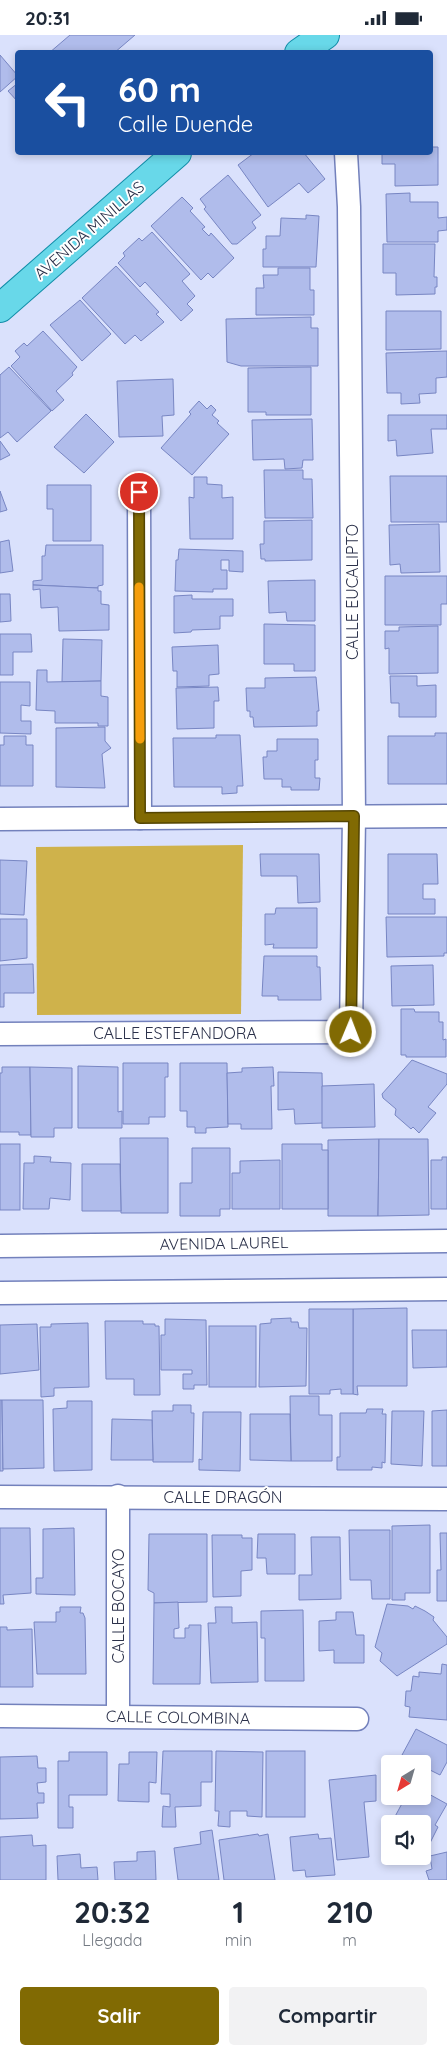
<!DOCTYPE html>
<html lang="es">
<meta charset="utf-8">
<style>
body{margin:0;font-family:Quicksand,sans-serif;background:#f2f2f3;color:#1f2937;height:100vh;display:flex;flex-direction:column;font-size:19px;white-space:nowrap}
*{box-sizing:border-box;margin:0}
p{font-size:16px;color:#747a83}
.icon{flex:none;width:28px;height:28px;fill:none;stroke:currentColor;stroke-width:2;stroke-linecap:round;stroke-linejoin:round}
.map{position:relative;height:1845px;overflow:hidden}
.drawer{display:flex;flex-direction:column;background:#fff;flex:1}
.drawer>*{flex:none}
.hud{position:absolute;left:15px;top:15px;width:418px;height:105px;border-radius:5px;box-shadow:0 2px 8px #0003;background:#1a4fa0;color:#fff;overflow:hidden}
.needle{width:32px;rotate:217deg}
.controls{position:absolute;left:381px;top:1720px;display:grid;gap:10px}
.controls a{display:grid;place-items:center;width:50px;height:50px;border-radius:5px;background:#fff;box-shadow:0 2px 8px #0003;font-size:25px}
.pin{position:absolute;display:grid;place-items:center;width:42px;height:42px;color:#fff;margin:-21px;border:2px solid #fff;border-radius:50%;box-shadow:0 1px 5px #0007}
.me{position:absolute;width:55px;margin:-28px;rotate:1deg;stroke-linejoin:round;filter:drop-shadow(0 0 4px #0008)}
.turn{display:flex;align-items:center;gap:18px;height:105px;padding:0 20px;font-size:22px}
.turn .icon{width:65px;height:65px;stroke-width:2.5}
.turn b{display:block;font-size:35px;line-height:42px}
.eta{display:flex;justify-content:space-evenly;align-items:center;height:85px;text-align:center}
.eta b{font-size:30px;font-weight:800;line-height:35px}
.action{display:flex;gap:10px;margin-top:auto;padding:10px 20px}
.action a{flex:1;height:58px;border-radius:5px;background:#816a03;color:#fff;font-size:20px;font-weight:800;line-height:58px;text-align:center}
.action a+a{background:#f2f2f3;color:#1f2937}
.status{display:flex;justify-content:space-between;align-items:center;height:35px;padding:0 25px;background:#fff;direction:ltr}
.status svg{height:14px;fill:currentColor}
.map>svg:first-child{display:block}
.green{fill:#cfb24b}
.building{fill:#b0bceb;stroke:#7886c3}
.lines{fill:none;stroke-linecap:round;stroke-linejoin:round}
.minor-casing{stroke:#7381bc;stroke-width:25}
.major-casing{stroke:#118da8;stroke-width:30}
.minor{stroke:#fff;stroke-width:22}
.major{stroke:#68d8e9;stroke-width:28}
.route-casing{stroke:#544502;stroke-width:12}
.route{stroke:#816a03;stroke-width:9}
.slow{stroke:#f59e0b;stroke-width:9}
.labels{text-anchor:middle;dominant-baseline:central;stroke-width:4;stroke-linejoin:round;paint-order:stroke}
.street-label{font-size:16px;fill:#2b314a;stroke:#fff}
</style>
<div class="status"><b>20:31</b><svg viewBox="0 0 49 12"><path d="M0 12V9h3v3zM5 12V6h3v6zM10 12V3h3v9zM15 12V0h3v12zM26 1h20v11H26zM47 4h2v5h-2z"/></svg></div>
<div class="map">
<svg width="447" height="1845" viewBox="0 0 447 1845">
<rect width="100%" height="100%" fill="#dae1fc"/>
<path class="green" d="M243 810 241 979 37 980 36 812Z"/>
<g class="building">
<path d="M70 0H135L114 18H49Z"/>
<path d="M0 20 18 41 0 57Z"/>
<path d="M18 48V67L8 56Z"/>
<path d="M430 103 432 112H438V150L395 151V129H382V118H430Z"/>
<path d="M254 118H304L325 144 308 158 299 148 268 172 238 130Z"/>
<path d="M228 140 261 180 252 187 256 193 237 209H232L204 174 206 172 200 164Z"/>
<path d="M410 158V167H438V183L447 182V195L438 196V207H387L386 159Z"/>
<path d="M182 162 193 173 190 176 205 192 202 194 209 201 211 198 234 223 213 243 208 238 201 245 151 191Z"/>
<path d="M306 180 319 181 316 232H263V214H266V201H280L281 183 306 184Z"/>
<path d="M152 197 190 239 182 246 195 261 187 269 193 275 181 286 145 247 140 252 118 228 125 221 123 218 139 203 142 206Z"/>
<path d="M383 209H435L434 242H437V252H435V259L396 260V238H383Z"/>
<path d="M116 231 159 277 156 279 164 287 141 306 135 300 125 309 82 263Z"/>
<path d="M278 233H310V255H314V280H256V253H264L263 240H278Z"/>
<path d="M80 265 111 299 82 326 50 290Z"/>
<path d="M386 276H441V314L386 315Z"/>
<path d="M311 282V293H318V331H241L227 327 226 284Z"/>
<path d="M43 296 77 332 72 338 73 340 56 356 64 365 52 376 11 331 20 322 15 316 24 308 27 311Z"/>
<path d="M447 316V342L436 343V358L419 359 420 368 401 369V358H387L386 318Z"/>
<path d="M9 332 51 376 17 407 8 397 0 403V340Z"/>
<path d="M311 332V380H266V377H248V333Z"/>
<path d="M173 344 174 380 162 381 163 401 119 402 117 346Z"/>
<path d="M199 366 207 374 211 370 216 375 212 380 219 386 217 388 229 399 192 440 161 413 191 379 189 377Z"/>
<path d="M86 379 114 407 84 438 54 412Z"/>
<path d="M388 380H447V394H431L433 418 397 421 396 405 388 406Z"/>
<path d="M312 384 313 425H303L302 433 285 434 284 424 253 425 252 385Z"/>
<path d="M0 406 10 420 0 425Z"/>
<path d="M264 435H303V444H312L313 483H265Z"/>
<path d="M390 441H447V487H391Z"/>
<path d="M194 442H207V449L222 450V463L233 462V504H190L189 462 194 463Z"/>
<path d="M47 450H91V506H53V474H47Z"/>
<path d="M0 456 7 475 0 477Z"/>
<path d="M312 485V525L265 526V524H261L260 509H264V486Z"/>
<path d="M439 489 440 537 401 538 400 529 390 530 389 490Z"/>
<path d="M9 505 13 536 0 538V507Z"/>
<path d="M46 510H103V550L98 551V553L33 550V546L42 545V521H45Z"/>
<path d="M179 514 243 516V537L229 536V525H221V535H227V554H213V557L175 556 176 525H178Z"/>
<path d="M385 541H447V569H441V590H385Z"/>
<path d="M315 545V586H287L286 577 269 578 268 546Z"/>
<path d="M33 550 98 553V556H101V569L109 570V595L59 596 58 572 41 573 40 554 33 555Z"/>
<path d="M0 559H10L11 586 0 587Z"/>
<path d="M192 560V564H233V581H220V594L192 595 191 597 174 598V561Z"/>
<path d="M264 589 315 590V636H294V629H264Z"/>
<path d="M438 591V638L389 639V613L385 614V596H399V592Z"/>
<path d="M0 599H31L32 617H13V640H0Z"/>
<path d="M63 604 102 605 101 646 62 647Z"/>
<path d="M218 610 219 639 209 640V651L177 652V636H173L172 612Z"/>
<path d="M37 635H47V647L101 646V661L108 662V691H98V688H55V676L36 675Z"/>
<path d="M390 641H417V651L436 650V682H399V668H391Z"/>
<path d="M316 642 319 676H317V691L254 692 253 682H250V676H247L246 653H265V643Z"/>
<path d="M0 647H30V671L21 670V686H31V699L0 698Z"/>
<path d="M218 652 219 666H214V693L177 694 176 653Z"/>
<path d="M105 692V706L111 713 102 719 105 753 56 752V693Z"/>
<path d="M435 698H447V749H388V701H435Z"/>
<path d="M216 700H240L243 751H237V758L222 759V752H174L173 703H216Z"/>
<path d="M4 701H26V710H33V751H0V710H4Z"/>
<path d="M277 704H318V725H315V743H320L319 755H291V752H282V744H264L263 722H267V716H277Z"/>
<path d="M260 819H319L320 867 298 868 297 841H261Z"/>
<path d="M388 819H437L438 849H423V864H435V879H388Z"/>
<path d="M0 825 27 826 24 880 0 879Z"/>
<path d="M276 873H317V913H273L274 909 265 910V879H275Z"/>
<path d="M386 882H447V918H444V921L387 922Z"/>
<path d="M0 884H27V923L0 926Z"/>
<path d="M264 921H317V932H320L321 965H278V961H262Z"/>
<path d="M33 929 34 958H4V972H0V930Z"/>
<path d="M433 930 434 970 392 971 391 931Z"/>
<path d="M401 974H414L415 977H439V987H443V1005L446 1004V1022H406V1020H401Z"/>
<path d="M412 1025 447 1039V1049L428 1072 436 1078 419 1098 413 1092 411 1094 395 1080 396 1074 383 1063 382 1059Z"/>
<path d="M123 1028H168V1042H165V1082H149V1089H123Z"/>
<path d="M180 1028H227L228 1092 206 1093V1098H195V1092H187V1076H180Z"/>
<path d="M78 1031 118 1032V1077L122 1076V1093H78Z"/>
<path d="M2 1032H30L31 1100H19V1097H0V1038H2Z"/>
<path d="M30 1032 72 1033V1093H54V1102H31Z"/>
<path d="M273 1032 274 1051H271L272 1094H241V1089H228L227 1038 242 1037V1033Z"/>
<path d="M278 1037 322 1038 323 1088 295 1089 294 1074 278 1075Z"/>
<path d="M374 1049 375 1092 322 1093V1051Z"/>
<path d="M120 1103H168V1178H121Z"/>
<path d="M379 1104 378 1181H328V1105Z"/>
<path d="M379 1104H428L429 1180 378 1181Z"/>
<rect x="0" y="1109" width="20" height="66"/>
<path d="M282 1109H322V1115H328V1174H282Z"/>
<path d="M192 1113H230V1174H220V1181H180V1148H192Z"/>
<path d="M34 1121 51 1122 50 1127 71 1128 70 1165 50 1163 49 1174H23L24 1128H34Z"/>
<path d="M442 1122H447V1174H431V1125H442Z"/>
<path d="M280 1125V1174H232V1138H240V1126Z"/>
<path d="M82 1129H120L121 1176H82Z"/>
<path d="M407 1273V1351H357L358 1360 353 1359V1274Z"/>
<path d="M309 1274H353V1359H341V1354L330 1355V1359H309Z"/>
<path d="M291 1283V1287H298L299 1293H307L306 1351 259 1352 260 1289 271 1288V1284Z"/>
<path d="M165 1284 206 1285 207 1350H194V1354H183V1339H192V1335H161V1300H165Z"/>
<path d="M105 1286H143V1289H155V1291H159L160 1360H134V1344H106Z"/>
<path d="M88 1288 89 1352 54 1353V1361L41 1362 40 1292H51V1289Z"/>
<path d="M37 1289 39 1335 0 1339V1290Z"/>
<rect x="209" y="1291" width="47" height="61"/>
<path d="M412 1295H447V1332L413 1333Z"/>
<path d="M290 1361H319V1380H332V1426H291Z"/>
<path d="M0 1365H2L3 1436H0Z"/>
<path d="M2 1365H43L44 1433 3 1434Z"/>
<path d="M67 1366H92V1435L54 1436 53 1374 67 1373Z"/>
<path d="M173 1370H191V1378H194L193 1427H153L152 1376H173Z"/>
<path d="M367 1374H383L382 1379H386L385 1428 382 1427V1433L372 1432V1435H337V1422H340V1378H366Z"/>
<path d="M447 1375V1431H432V1376Z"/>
<path d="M392 1376H424L422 1431 391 1429Z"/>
<path d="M203 1377H241L240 1436 199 1435V1424L202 1425Z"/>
<path d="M250 1379H290L291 1426 250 1425Z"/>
<path d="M112 1384 152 1385 153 1425H111Z"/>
<path d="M430 1490V1558H405V1565H392V1491Z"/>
<path d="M0 1493H30L31 1558 3 1560 4 1569H0Z"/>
<path d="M74 1493 75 1560 36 1559V1543H43V1494Z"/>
<path d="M349 1495H390V1564H372L371 1545H350Z"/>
<path d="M440 1498H447V1566H437V1535H441Z"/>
<path d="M149 1499H207V1567L154 1568V1558L148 1555Z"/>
<path d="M258 1499H295V1539H267L266 1523H257Z"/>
<path d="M212 1500H242V1503H252V1535L241 1536V1561L213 1562Z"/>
<path d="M311 1502H340L341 1564 299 1565V1540H312Z"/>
<path d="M178 1567 179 1593 174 1594V1603H185V1593H189V1590H201L200 1649H153L154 1568Z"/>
<path d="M387 1569 408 1571 413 1574 415 1571 425 1576 434 1582 433 1585 447 1602V1609L397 1641 380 1626 382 1618 375 1612Z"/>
<path d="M60 1572H81L80 1578H83L85 1583 86 1639H37L34 1587H56V1577H60Z"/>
<path d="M215 1572H232V1588L257 1587 258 1647 211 1648 208 1588H216Z"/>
<path d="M303 1575 304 1646H265V1603H261V1576Z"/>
<path d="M336 1577H353L356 1600H364V1628H334V1615L319 1616V1586L336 1585Z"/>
<path d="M0 1592H7V1595L32 1594 33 1652H0Z"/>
<path d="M442 1629 447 1630V1685L409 1682 410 1672 405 1671 406 1656H411L413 1641 419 1642V1637L441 1639Z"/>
<path d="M416 1694 447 1710V1727L440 1740 422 1731V1729L402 1720Z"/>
<path d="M163 1716H212V1747H201V1771L175 1772 176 1792H162L163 1771 170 1772V1759H161Z"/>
<path d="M216 1716 263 1717 262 1782 247 1781V1776H230V1792L218 1791 219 1776H215Z"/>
<rect x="266" y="1716" width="39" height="66"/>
<path d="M69 1717H107V1760H69V1772H73V1793H58V1726H69Z"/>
<path d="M129 1717H157L156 1748 149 1747V1767L118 1766 119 1729H129Z"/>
<path d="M37 1721 38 1733H46V1747L37 1748 38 1758H44V1768H37L38 1783 0 1784V1722Z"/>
<path d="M376 1740V1766L364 1767 369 1822 337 1825 329 1745Z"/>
<path d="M422 1752 426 1754 425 1760 427 1758 447 1769 435 1790 438 1792 422 1824H418L412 1821H422V1789H391L406 1761H422Z"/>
<path d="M390 1791V1810L382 1806Z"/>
<path d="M212 1795 219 1845H178L174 1813 201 1809 200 1797Z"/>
<path d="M258 1799 259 1801 268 1799 275 1845H224L219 1805Z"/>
<path d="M318 1799 319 1804 331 1803 335 1840 306 1842 305 1835 293 1836 290 1802Z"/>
<path d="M32 1800 33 1811 46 1810V1845H0V1802Z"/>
<path d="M155 1816 156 1845H115L114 1827 137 1826V1817Z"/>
<path d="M447 1817V1845H429L426 1836 432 1834 430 1821Z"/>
<path d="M80 1819 81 1833 97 1832 98 1845H58L57 1821Z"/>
<path d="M400 1821H410L407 1827Z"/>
</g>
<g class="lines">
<g class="minor-casing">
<g id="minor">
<path d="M139 457 140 783"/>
<path d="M0 784 447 781"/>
<path d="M0 999 351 997 354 781 349 172 346 118"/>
<path d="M0 1211 447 1206"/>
<path d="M0 1258 447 1254"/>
<path d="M118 1461V1681"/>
<path d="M0 1462 447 1464"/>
<path d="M0 1681 357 1684"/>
</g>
</g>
<g class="major-casing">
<g id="major">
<path d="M299 18 325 0"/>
<path d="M0 273 177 118"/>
</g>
</g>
<use href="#minor" class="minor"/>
<use href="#major" class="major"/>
</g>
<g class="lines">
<g class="route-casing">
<path id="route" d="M139 457 140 783 354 781 351 997"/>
</g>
<use href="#route" class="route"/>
<path class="slow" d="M139 552 140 704"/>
</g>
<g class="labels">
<g class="street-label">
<text transform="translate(89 195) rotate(-41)">AVENIDA MINILLAS</text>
<text transform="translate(352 557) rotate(-90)">CALLE EUCALIPTO</text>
<text x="175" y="998">CALLE ESTEFANDORA</text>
<text transform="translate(224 1208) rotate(-1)">AVENIDA LAUREL</text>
<text x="223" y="1462">CALLE DRAGÓN</text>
<text transform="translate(118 1571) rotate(-90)">CALLE BOCAYO</text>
<text transform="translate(178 1682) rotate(1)">CALLE COLOMBINA</text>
</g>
</g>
</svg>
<div class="controls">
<a><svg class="needle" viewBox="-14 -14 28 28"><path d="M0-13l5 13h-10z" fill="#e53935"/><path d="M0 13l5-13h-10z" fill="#747a83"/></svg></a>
<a><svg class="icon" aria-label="sound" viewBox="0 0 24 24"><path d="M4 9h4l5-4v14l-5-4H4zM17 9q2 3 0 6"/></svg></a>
</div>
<div class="pin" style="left:139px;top:457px;background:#d93025"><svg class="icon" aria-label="arrive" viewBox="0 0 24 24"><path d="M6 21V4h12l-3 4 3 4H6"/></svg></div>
<svg class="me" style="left:351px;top:997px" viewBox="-20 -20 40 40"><circle r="17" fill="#816a03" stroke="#fff" stroke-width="3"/><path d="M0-11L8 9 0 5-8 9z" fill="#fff"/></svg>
<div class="hud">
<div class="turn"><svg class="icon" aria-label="left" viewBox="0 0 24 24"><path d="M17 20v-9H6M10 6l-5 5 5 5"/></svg><div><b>60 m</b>Calle Duende</div></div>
</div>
</div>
<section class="drawer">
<div class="eta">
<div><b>20:32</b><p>Llegada</p></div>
<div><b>1</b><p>min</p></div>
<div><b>210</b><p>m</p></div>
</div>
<div class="action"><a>Salir</a><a>Compartir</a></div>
</section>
